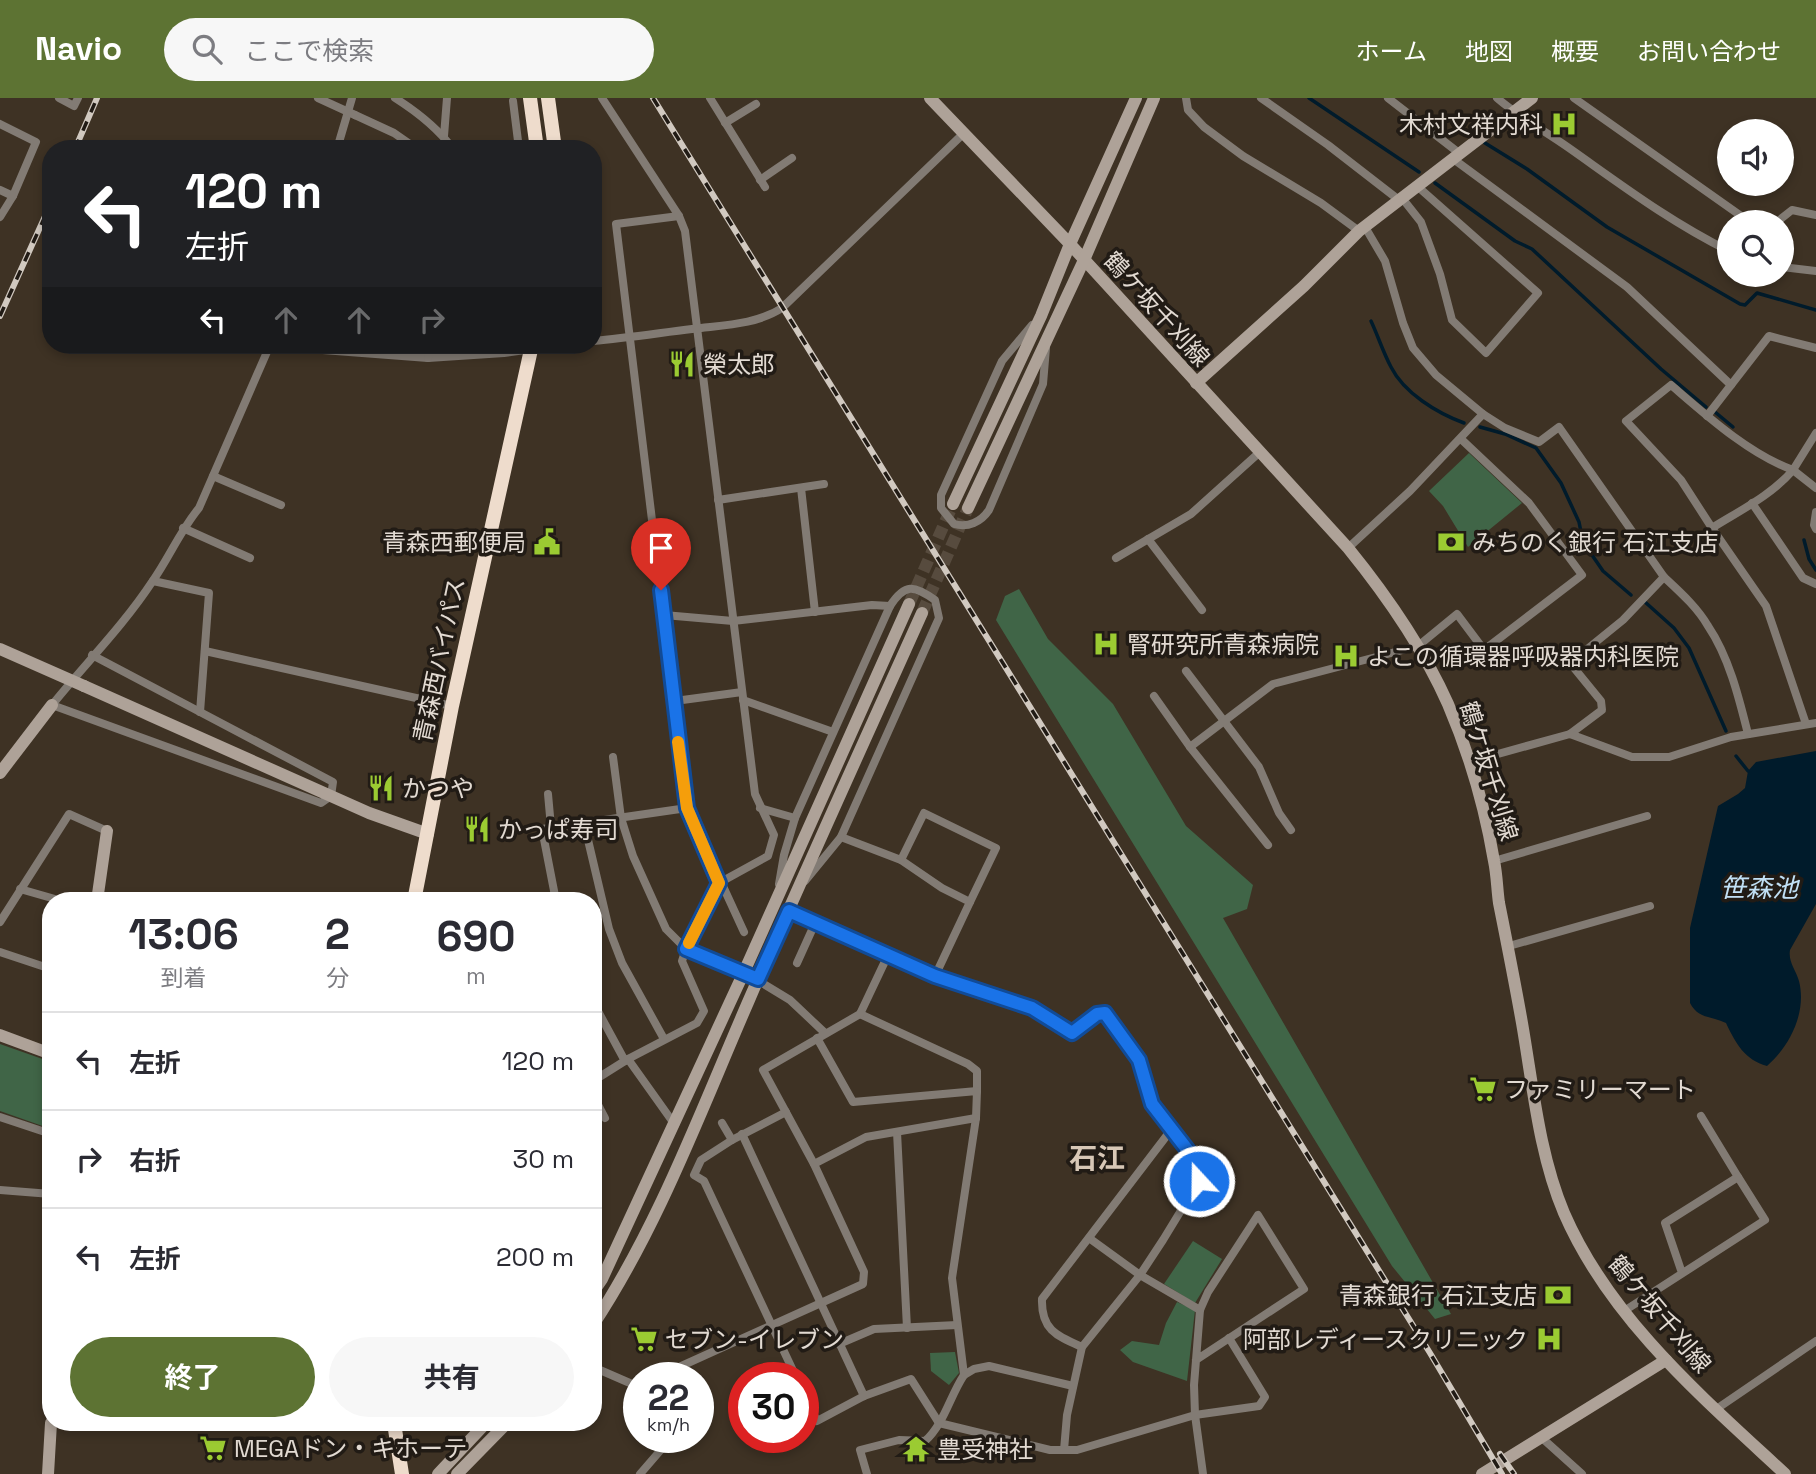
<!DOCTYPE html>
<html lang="ja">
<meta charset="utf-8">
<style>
body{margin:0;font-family:"Space Grotesk","Noto Sans JP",sans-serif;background:#f7f7f7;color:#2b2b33;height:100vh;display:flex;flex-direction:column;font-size:26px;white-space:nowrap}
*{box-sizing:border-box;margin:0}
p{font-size:23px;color:#7c7c81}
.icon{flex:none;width:38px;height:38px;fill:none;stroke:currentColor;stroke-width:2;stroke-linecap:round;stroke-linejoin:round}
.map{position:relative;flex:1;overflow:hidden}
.side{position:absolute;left:42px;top:794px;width:560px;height:539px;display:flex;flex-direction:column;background:#fff;border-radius:28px;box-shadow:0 4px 10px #0003}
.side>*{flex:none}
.top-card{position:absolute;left:42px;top:42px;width:560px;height:214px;border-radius:28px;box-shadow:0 4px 10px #0003;background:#202124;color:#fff;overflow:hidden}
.tools{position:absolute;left:1717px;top:21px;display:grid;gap:14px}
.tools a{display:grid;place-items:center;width:77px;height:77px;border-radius:50%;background:#fff;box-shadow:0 4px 10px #0003;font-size:35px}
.speed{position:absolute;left:623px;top:1264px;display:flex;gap:14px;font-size:35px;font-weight:700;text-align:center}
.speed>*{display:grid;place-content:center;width:91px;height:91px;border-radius:50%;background:#fff;box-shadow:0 4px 10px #0003;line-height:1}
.speed small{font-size:18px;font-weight:400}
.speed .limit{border:10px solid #d22;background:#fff;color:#111}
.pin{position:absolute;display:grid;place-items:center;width:60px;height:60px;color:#fff;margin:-72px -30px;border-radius:50% 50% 50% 0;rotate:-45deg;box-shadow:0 0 7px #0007}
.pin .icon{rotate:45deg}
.me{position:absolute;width:77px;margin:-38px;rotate:339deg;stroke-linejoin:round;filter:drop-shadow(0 0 5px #0008)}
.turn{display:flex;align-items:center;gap:24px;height:147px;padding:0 28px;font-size:32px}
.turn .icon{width:91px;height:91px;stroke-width:2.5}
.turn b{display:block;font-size:49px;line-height:60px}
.lanes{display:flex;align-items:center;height:66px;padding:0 28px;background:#0003;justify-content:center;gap:35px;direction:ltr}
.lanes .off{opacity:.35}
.eta{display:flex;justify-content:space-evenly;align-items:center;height:119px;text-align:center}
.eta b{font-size:42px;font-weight:700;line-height:49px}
.action{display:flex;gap:14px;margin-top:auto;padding:14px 28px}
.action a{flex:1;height:80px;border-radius:42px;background:#5d7333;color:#fff;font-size:28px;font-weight:700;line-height:80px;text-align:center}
.action a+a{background:#f7f7f7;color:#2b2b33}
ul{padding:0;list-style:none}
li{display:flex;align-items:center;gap:21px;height:98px;padding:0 28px;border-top:2px solid #e1e1e2}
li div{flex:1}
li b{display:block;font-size:26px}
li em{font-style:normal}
header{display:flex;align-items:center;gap:42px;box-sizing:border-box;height:98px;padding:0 35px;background:#5d7333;color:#fff}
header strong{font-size:33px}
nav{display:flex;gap:38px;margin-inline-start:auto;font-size:24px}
.search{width:490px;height:63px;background:#f7f7f7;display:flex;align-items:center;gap:18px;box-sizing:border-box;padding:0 24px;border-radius:38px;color:#7c7c81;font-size:26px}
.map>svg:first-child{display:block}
.green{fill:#406547}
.water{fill:#001b2b}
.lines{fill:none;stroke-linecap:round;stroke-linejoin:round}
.stream{stroke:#001b2b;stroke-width:3.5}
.secondary-tunnel{stroke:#574b3e;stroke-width:12;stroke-dasharray:12 6;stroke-linecap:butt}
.street{stroke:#827b74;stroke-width:8}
.secondary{stroke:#aea298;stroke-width:12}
.highway{stroke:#eedccc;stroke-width:14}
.rail-casing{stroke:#d1c9c0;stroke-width:6}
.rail{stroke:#211b15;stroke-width:3.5;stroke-dasharray:10;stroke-linecap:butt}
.street-bridge{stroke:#827b74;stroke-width:8}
.secondary-bridge{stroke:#aea298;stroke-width:12}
.route-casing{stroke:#114b97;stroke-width:18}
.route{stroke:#1a73e8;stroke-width:12}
.slow{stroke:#f59e0b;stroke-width:12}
.labels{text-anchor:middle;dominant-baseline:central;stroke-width:7;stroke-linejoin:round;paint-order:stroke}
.poi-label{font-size:24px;fill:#e2dad2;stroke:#211b15;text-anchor:start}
.street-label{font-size:24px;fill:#e2dad2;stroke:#211b15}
.water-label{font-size:26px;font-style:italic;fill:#c1e0f5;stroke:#211b15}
.quarter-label{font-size:28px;font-weight:bold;fill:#d7c7b6;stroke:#211b15}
</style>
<header>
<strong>Navio</strong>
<div class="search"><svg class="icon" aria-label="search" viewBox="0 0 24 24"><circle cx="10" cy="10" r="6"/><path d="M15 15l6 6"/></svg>ここで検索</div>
<nav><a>ホーム</a><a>地図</a><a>概要</a><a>お問い合わせ</a></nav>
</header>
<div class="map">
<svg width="1816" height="1376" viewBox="0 0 1816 1376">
<rect width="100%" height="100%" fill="#3e3224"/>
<g class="green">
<path d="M1469 355 1522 405 1468 449 1443 408 1429 393Z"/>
<path d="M1019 491 1048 541 1113 606 1186 728 1253 787 1247 811 1223 820 1451 1216 1435 1221 1392 1168 996 522 1005 498Z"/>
<path d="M0 946 51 964V1031L0 1013Z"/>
<path d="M1193 1143 1222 1161 1195 1205 1164 1186Z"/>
<path d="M1177 1204 1195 1212 1187 1283 1133 1264 1120 1252 1132 1243 1159 1247 1166 1225Z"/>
<path d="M955 1254 959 1275 949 1287 931 1273 930 1255Z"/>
</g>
<path class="water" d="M1816 653V806L1790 852C1788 864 1796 872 1799 883 1807 914 1790 948 1767 968 1745 962 1736 946 1726 925 1712 918 1698 921 1690 905V830L1718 708 1738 696 1745 690 1748 673 1756 664Z"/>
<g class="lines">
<g class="stream">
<path d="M1309 0 1419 74"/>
<path d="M1485 45 1527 71 1607 129 1740 206 1745 207 1757 195 1816 212"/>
<path d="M1435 85 1515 143 1532 151 1661 271 1706 309"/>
<path d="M1371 223C1378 238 1383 254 1391 269 1404 295 1437 315 1464 325"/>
<path d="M1715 314 1733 329"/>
<path d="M1480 329 1505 336 1536 350 1561 385 1579 424 1583 444 1603 473 1631 497"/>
<path d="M1804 442 1809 461 1816 472"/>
<path d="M1645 504 1674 530 1689 550 1726 633"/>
<path d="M1736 658 1748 673"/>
</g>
<g class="secondary-tunnel">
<path d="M909 506 953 406"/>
<path d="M922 515 968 410"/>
</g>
<g class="street">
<path d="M59 0 74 8 78 0"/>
<path d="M395 0C417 14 437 29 453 51"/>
<path d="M710 0 765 89"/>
<path d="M1186 0 1188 12 1204 29 1243 58 1321 105 1359 133"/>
<path d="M1261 0 1328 47 1399 102"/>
<path d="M1388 0 1459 55"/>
<path d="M1497 0C1519 19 1545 33 1569 50 1623 88 1669 123 1729 153"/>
<path d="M1574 0 1744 120 1755 124"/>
<path d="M513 3 519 51"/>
<path d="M355 17 394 35 417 51"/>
<path d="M725 25 756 6"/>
<path d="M0 26 36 44 13 98 0 119"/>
<path d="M444 38 447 0"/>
<path d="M337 51 352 0"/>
<path d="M1452 60 1627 189 1731 287"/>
<path d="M760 82 792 60"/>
<path d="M0 92 13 98"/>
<path d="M1402 100 1421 124 1440 176 1452 222 1486 255 1538 195 1417 88"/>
<path d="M679 118 616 126 687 710 744 834"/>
<path d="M1777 124 1792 112 1816 117"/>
<path d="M1365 129 1385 163 1403 225 1413 250 1436 277 1483 316"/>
<path d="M1782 169 1816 173"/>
<path d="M1032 227 1002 263 941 397V410L954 426C968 430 981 424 989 412L1043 286 1046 250"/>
<path d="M593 243C626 240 659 235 692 231 722 227 756 227 782 210L964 35"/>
<path d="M270 248 428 260 504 255 560 247"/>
<path d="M428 260 430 247"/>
<path d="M1707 318 1769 238 1816 250"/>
<path d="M213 378 281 407"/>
<path d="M801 390 815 514"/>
<path d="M718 402 824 386"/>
<path d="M1752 405 1803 480 1816 486"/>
<path d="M1816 414 1814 427 1816 431"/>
<path d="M183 430 250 460"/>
<path d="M1712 430 1681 382 1626 323 1671 287C1707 318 1749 356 1793 372L1816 335"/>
<path d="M1148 441 1202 512"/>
<path d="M1348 450 1410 393 1483 316 1505 330 1539 344 1559 329 1664 479C1680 494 1697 509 1708 528 1729 559 1739 600 1748 636"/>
<path d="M1116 460 1191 416 1261 353"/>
<path d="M153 483 209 495 200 614"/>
<path d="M664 517 733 523 872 507 890 508"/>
<path d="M205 553 452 608"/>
<path d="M92 557 333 684 331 698 321 705 52 607C85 566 123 528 152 484 169 460 180 433 199 410L270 247"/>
<path d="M1186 573 1259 669 1279 715 1291 732"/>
<path d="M1154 598 1190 649 1268 747"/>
<path d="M743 602 833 634"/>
<path d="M675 603 742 594"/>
<path d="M1806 626 1766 508 1712 430C1739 413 1772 397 1793 372L1816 390"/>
<path d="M1570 636 1602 612 1601 603 1570 565 1623 522 1664 479"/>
<path d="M1190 649 1273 586 1418 548 1457 516 1484 552 1582 477 1529 405 1461 341"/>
<path d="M613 659 621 720 633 758 666 831 686 851 744 874 790 902 825 935"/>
<path d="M1469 664 1570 636 1632 659H1669L1731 639 1816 625"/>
<path d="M548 696 551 729"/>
<path d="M760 710 795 720"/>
<path d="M584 725 609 831 622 865 664 941"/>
<path d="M841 739 901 762 942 790 970 804 935 878"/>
<path d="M901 762 924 715 996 750 970 804"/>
<path d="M1494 763 1647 718"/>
<path d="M779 786 784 757 795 720 890 508C905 485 914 487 935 502L939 520 841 739 805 783"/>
<path d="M20 791 62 803"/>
<path d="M556 803 542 731 687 710"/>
<path d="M789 813 935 878 1032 910 1072 935 1098 916 1105 915 1139 962 1152 1006 1200 1068 1199 1083 1163 1142 1140 1177 1082 1249 1067 1317 1064 1352"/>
<path d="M0 824 69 716 107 733"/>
<path d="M1509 848 1650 808"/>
<path d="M0 854 51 871"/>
<path d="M797 865 816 823"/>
<path d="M593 904 625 963"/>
<path d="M860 916 968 966 977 973V993"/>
<path d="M817 940 853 1004 977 993 976 1020 952 1180 964 1277C950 1298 944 1326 925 1343L899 1342 860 1352 867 1376"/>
<path d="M628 961 675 1027"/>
<path d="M593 983 628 961 697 925 704 913 682 863 686 851 719 785 768 758 774 737 755 696 685 133 679 118 602 0"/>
<path d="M593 997 605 1020"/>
<path d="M786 1014 732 1042 701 1062 694 1077 704 1083 796 1279"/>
<path d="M1701 1018 1738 1079"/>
<path d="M0 1019 51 1036"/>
<path d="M722 1025 732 1042"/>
<path d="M897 1034 907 1230"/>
<path d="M742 1036 864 1298"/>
<path d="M814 1066 866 1039 976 1020"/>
<path d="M0 1092 51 1096"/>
<path d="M1089 1140 1140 1177 1200 1212"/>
<path d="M1624 1213 1765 1122 1738 1079 1665 1125 1682 1175"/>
<path d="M839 1246 874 1231 957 1227"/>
<path d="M1082 1249C1057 1238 1041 1232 1042 1201L1171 1032"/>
<path d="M1196 1262 1304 1191 1258 1117 1208 1194 1200 1212 1194 1287 1195 1317 1203 1376"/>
<path d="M593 1269 639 1289"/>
<path d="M964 1277 974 1271 989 1268 1073 1288"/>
<path d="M657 1279 863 1186 864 1174 814 1066 763 972 860 916 888 857"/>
<path d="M803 1295 817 1323 864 1298 911 1281 939 1325 1050 1352H1077L1195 1317 1259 1308 1265 1299 1229 1240"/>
<path d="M1715 1312 1816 1243"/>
<path d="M1542 1340 1582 1376"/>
<path d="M640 1376 672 1339"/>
</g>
<g class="secondary">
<path d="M930 0 1070 146 1348 450C1387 498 1423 550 1448 606 1469 655 1485 710 1494 763 1497 777 1497 791 1499 805 1507 845 1515 885 1522 925 1533 988 1539 1056 1564 1115 1610 1221 1702 1299 1785 1376"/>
<path d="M1196 285 1304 188 1359 133 1532 0"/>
<path d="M953 406 1041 218 1070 146 1136 0"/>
<path d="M968 410 1084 162 1154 0"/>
<path d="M84 588 369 715 428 736"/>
<path d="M0 675 52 607"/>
<path d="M97 803 107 733"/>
<path d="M0 937 51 956"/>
<path d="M593 1194 602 1181 744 874 909 506"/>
<path d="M593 1227C659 1127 701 1012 749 902 805 773 864 644 922 515"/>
<path d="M48 1376 51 1325"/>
<path d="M438 1376 486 1325"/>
<path d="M457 1376 507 1325"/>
<path d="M1482 1376 1666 1262"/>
</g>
<g class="highway">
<path d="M530 0 537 51"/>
<path d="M548 0 555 51"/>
<path d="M414 803 452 608 532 247"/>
<path d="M394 1325 402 1376"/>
</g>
<g class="rail-casing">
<g id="rail">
<path d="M653 0 1430 1255 1502 1376"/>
<path d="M75 51 97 0"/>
<path d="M0 218 51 105"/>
<path d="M1500 1356 1514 1376"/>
</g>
</g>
<use href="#rail" class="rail"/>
<path class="street-bridge" d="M318 0 355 17"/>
<path class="secondary-bridge" d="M0 551 84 588"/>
</g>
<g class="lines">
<g class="route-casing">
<path id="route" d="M661 492 687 710 719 785 686 851 758 881 789 813 935 878 1032 910 1072 935 1097 916 1105 915 1139 962 1152 1006 1200 1068 1199 1083"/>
</g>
<use href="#route" class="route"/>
<path class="slow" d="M678 644 687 710 719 785 689 845"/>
</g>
<defs>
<g id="hospital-bare" transform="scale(2.1)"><path d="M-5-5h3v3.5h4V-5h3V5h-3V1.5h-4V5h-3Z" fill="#9bcb32" stroke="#211b15" stroke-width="2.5" paint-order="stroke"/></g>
<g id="restaurant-bare" transform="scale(2.1)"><path d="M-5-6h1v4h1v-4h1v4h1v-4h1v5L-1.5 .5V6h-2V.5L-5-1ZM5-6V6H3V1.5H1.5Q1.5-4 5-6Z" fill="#9bcb32" stroke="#211b15" stroke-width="2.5" paint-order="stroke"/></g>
<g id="civic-bare" transform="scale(2.1)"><path d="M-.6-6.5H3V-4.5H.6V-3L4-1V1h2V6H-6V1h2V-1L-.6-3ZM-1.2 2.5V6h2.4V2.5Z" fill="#9bcb32" stroke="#211b15" stroke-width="2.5" paint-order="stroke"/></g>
<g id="bank-bare" transform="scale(2.1)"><path d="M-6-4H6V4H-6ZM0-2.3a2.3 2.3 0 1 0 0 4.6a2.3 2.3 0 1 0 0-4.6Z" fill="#9bcb32" stroke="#211b15" stroke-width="2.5" paint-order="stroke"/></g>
<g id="supermarket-bare" transform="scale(2.1)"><path d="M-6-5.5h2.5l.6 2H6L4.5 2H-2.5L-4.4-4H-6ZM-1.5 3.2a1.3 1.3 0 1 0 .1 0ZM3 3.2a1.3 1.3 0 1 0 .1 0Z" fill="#9bcb32" stroke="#211b15" stroke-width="2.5" paint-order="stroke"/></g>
<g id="temple-bare" transform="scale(2.1)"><path d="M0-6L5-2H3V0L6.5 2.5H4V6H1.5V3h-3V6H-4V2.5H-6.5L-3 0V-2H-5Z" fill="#9bcb32" stroke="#211b15" stroke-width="2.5" paint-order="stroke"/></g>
</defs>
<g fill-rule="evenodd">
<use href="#hospital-bare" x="1564" y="26"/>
<use href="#restaurant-bare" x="682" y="266"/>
<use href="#civic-bare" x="547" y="444"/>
<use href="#bank-bare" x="1451" y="444"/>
<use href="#hospital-bare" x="1106" y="546"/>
<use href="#hospital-bare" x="1346" y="558"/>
<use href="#restaurant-bare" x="381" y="690"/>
<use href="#restaurant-bare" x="477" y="731"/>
<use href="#supermarket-bare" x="1483" y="991"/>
<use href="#bank-bare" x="1558" y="1197"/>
<use href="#supermarket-bare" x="644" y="1241"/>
<use href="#hospital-bare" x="1549" y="1241"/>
<use href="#supermarket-bare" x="213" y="1350"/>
<use href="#temple-bare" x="916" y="1351"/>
</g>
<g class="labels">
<g class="poi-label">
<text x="1543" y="26" text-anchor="end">木村文祥内科</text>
<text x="703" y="266">榮太郎</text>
<text x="526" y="444" text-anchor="end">青森西郵便局</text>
<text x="1472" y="444">みちのく銀行 石江支店</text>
<text x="1127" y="546">腎研究所青森病院</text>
<text x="1367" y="558">よこの循環器呼吸器内科医院</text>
<text x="402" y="690">かつや</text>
<text x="498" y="731">かっぱ寿司</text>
<text x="1504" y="991">ファミリーマート</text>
<text x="1537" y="1197" text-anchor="end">青森銀行 石江支店</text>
<text x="665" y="1241">セブン-イレブン</text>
<text x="1528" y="1241" text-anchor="end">阿部レディースクリニック</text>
<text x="234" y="1350">MEGAドン・キホーテ</text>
<text x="937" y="1351">豊受神社</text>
</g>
<g class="street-label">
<text transform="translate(1157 211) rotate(48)">鶴ケ坂千刈線</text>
<text transform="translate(439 562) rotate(-78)">青森西バイパス</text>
<text transform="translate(1489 673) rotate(73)">鶴ケ坂千刈線</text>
<text transform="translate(1660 1216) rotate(50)">鶴ケ坂千刈線</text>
</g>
<g class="water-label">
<text x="1759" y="790">笹森池</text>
</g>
<g class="quarter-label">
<text x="1097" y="1060">石江</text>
</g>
</g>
</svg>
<div class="tools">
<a><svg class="icon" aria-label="sound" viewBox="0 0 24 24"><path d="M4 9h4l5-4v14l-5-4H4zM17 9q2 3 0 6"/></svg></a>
<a><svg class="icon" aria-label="search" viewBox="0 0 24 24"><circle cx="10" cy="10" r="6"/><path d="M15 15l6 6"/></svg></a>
</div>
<div class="speed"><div>22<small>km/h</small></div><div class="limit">30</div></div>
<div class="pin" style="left:661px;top:492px;background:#d93025"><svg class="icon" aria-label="arrive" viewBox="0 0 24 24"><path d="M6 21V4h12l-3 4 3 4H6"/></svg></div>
<svg class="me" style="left:1199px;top:1083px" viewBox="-20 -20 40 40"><circle r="17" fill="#1a73e8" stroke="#fff" stroke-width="3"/><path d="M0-11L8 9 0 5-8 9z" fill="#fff"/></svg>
<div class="top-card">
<div class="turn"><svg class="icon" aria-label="left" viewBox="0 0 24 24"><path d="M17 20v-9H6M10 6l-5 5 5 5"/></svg><div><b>120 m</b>左折</div></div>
<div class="lanes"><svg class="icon" aria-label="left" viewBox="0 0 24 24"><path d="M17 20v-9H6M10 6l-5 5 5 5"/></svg><svg class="icon off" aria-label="ahead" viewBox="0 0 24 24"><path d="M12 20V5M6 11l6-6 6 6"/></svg><svg class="icon off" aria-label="ahead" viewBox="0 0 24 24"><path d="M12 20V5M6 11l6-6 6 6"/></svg><svg class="icon off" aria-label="right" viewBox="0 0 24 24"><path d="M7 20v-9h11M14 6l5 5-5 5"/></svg></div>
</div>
<section class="side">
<div class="eta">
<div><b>13:06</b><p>到着</p></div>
<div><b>2</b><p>分</p></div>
<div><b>690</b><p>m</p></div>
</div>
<ul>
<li><svg class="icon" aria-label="left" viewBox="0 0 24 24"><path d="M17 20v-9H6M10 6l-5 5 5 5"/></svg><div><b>左折</b></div><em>120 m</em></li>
<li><svg class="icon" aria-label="right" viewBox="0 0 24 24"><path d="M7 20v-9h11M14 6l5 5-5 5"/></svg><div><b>右折</b></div><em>30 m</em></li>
<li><svg class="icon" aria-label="left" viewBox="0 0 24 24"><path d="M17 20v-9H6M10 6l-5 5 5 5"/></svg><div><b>左折</b></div><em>200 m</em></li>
</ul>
<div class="action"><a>終了</a><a>共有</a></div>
</section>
</div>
